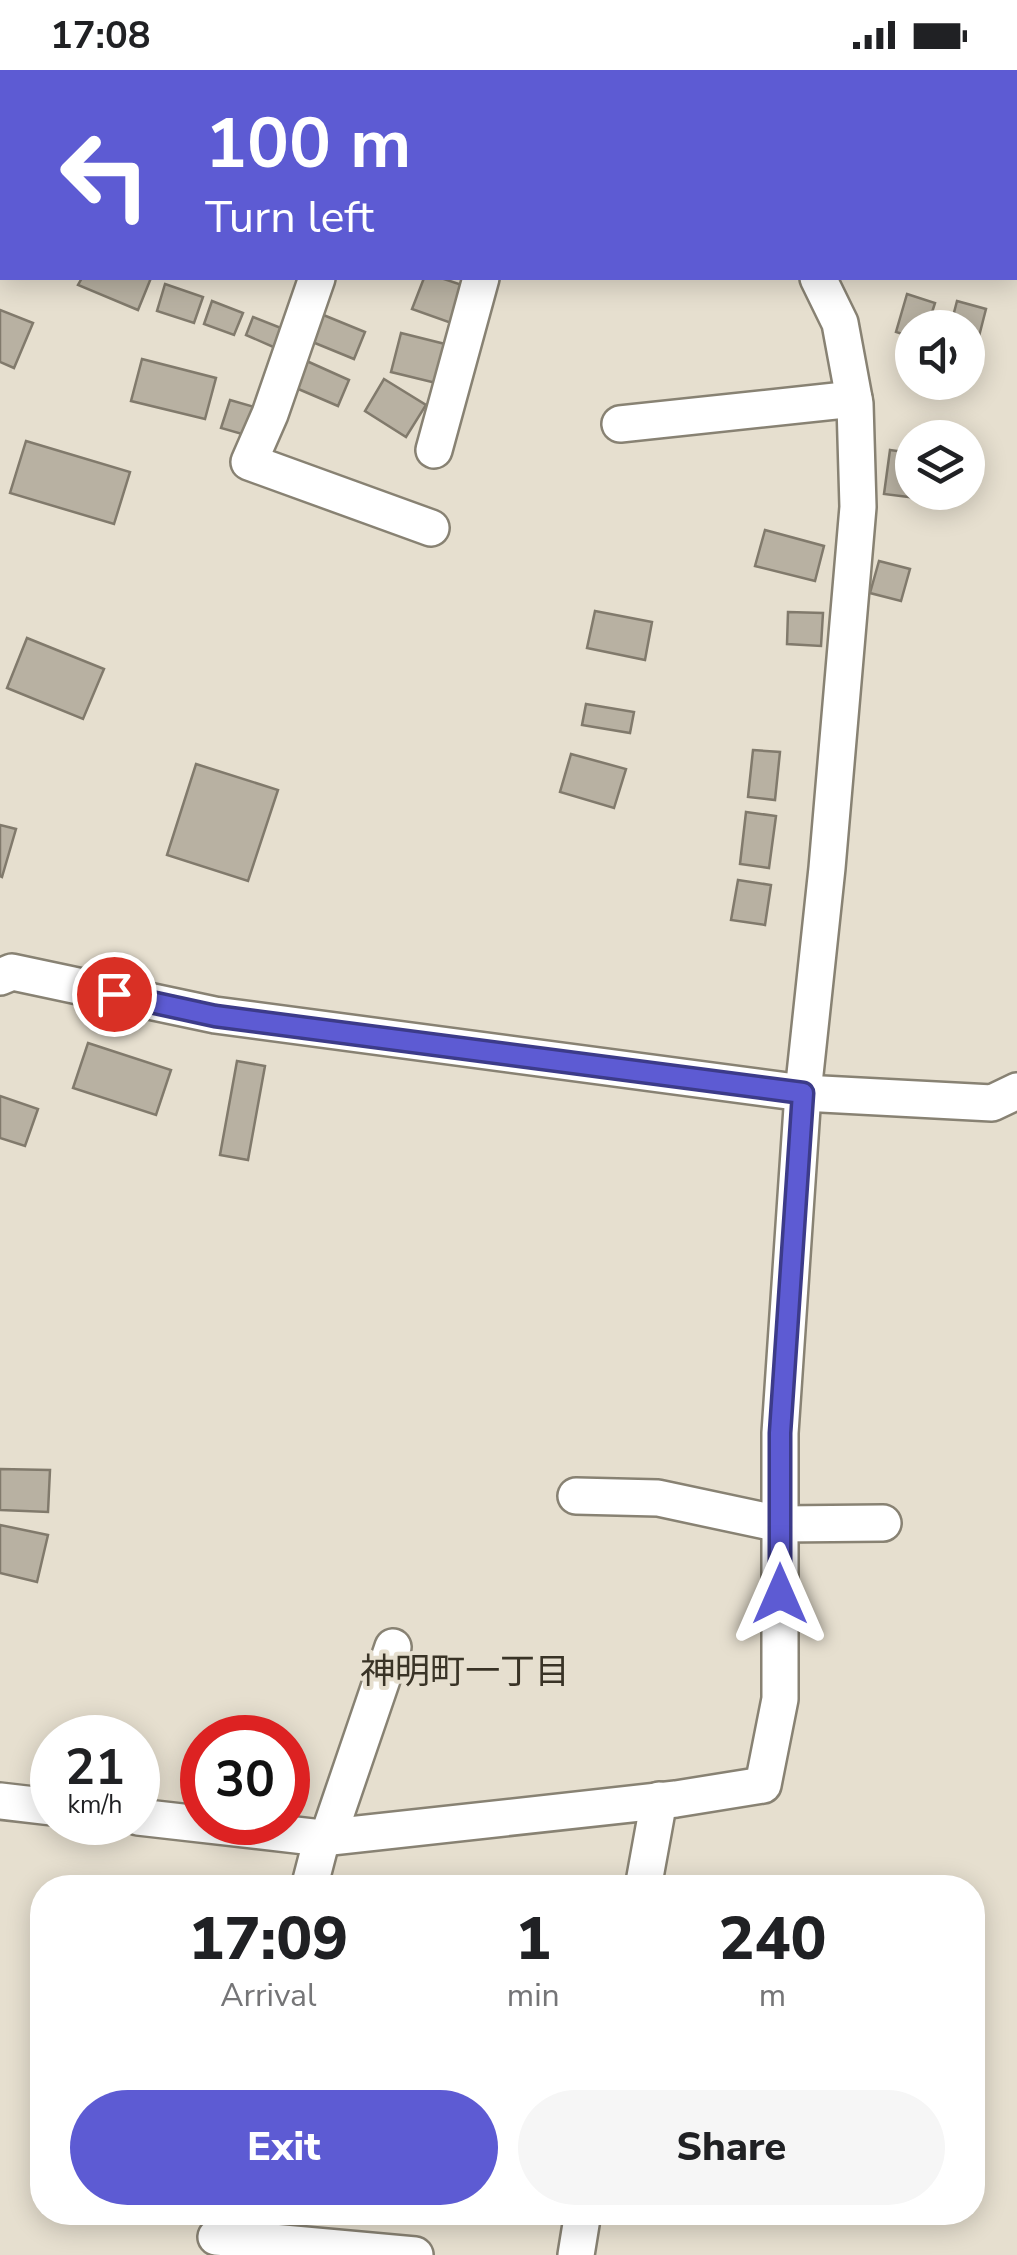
<!DOCTYPE html>
<meta charset="utf-8">
<style>
body{margin:0;font-family:"Nunito Sans","Noto Sans JP",sans-serif;background:#f6f6f6;color:#202124;height:100vh;display:flex;flex-direction:column;font-size:38px;white-space:nowrap}
*{box-sizing:border-box;margin:0}
p{font-size:32px;color:#757577}
.icon{flex:none;width:55px;height:55px;fill:none;stroke:currentColor;stroke-width:2;stroke-linecap:round;stroke-linejoin:round}
.map{position:relative;flex:1;overflow:hidden}
.sheet{position:absolute;left:30px;top:1805px;width:955px;height:350px;display:flex;flex-direction:column;background:#fff;border-radius:40px;box-shadow:0 5px 25px #0003}
.sheet>*{flex:none}
.banner{position:absolute;left:0px;top:0px;width:1018px;height:210px;box-shadow:0 5px 25px #0003;background:#5d5bd3;color:#fff;overflow:hidden}
.controls{position:absolute;left:895px;top:240px;display:grid;gap:20px}
.controls a{display:grid;place-items:center;width:90px;height:90px;border-radius:50%;background:#fff;box-shadow:0 5px 25px #0003;font-size:50px}
.speed{position:absolute;left:30px;top:1645px;display:flex;gap:20px;font-size:50px;font-weight:700;text-align:center}
.speed>*{display:grid;place-content:center;width:130px;height:130px;border-radius:50%;background:#fff;box-shadow:0 5px 25px #0003;line-height:1}
.speed small{font-size:25px;font-weight:400}
.speed .limit{border:15px solid #d22;background:#fff;color:#111}
.pin{position:absolute;display:grid;place-items:center;width:85px;height:85px;color:#fff;margin:-42px;border:5px solid #fff;border-radius:50%;box-shadow:0 2px 10px #0007}
.me{position:absolute;width:110px;margin:-55px;rotate:0deg;stroke-linejoin:round;filter:drop-shadow(0 0 8px #0008)}
.turn{display:flex;align-items:center;gap:35px;height:210px;padding:0 40px;font-size:45px}
.turn .icon{width:130px;height:130px;stroke-width:2.5}
.turn b{display:block;font-size:70px;line-height:85px}
.eta{display:flex;justify-content:space-evenly;align-items:center;height:170px;text-align:center}
.eta b{font-size:60px;font-weight:800;line-height:70px}
.primary-button{display:flex;gap:20px;margin-top:auto;padding:20px 40px}
.primary-button a{flex:1;height:115px;border-radius:60px;background:#5d5bd3;color:#fff;font-size:40px;font-weight:800;line-height:115px;text-align:center}
.primary-button a+a{background:#f6f6f6;color:#202124}
.status{display:flex;justify-content:space-between;align-items:center;height:70px;padding:0 50px;background:#fff;direction:ltr}
.status svg{height:28px;fill:currentColor}
.map>svg:first-child{display:block}
.building{fill:#b8b1a2;stroke:#817a6c;stroke-width:2.5}
.lines{fill:none;stroke-linecap:round;stroke-linejoin:round}
.minor-casing{stroke:#888273;stroke-width:40}
.highway-casing{stroke:#fff;stroke-width:58}
.minor{stroke:#fff;stroke-width:35}
.highway{stroke:#c4c9f1;stroke-width:52}
.route-casing{stroke:#3c3b89;stroke-width:25}
.route{stroke:#5d5bd3;stroke-width:18}
.labels{text-anchor:middle;dominant-baseline:central;stroke-width:8;stroke-linejoin:round;paint-order:stroke}
.neighbourhood-label{font-size:35px;fill:#393326;stroke:#e6dfcf}
</style>
<div class="status"><b>17:08</b><svg viewBox="0 0 49 12"><path d="M0 12V9h3v3zM5 12V6h3v6zM10 12V3h3v9zM15 12V0h3v12zM26 1h20v11H26zM47 4h2v5h-2z"/></svg></div>
<div class="map">
<svg width="1017" height="2185" viewBox="0 0 1017 2185">
<rect width="100%" height="100%" fill="#e6dfcf"/>
<g class="building">
<path d="M82 208H151L138 240 78 215Z"/>
<path d="M424 208H441L468 217 454 254 412 239Z"/>
<path d="M165 214 203 227 194 253 157 241Z"/>
<path d="M907 224 935 233 927 258H912V267L896 262Z"/>
<path d="M212 231 243 243 234 265 204 254Z"/>
<path d="M957 231 986 239 976 278 968 276V258H950Z"/>
<path d="M0 240 33 253 14 298 0 292Z"/>
<path d="M321 244 365 262 354 289 310 271Z"/>
<path d="M253 247 286 260 278 279 246 265Z"/>
<path d="M401 263 445 274 436 313 391 302Z"/>
<path d="M300 288 349 310 338 336 289 315Z"/>
<path d="M142 289 216 308 205 349 131 331Z"/>
<path d="M384 309 426 335 406 367 365 341Z"/>
<path d="M230 330 258 338 249 366 221 358Z"/>
<path d="M26 371 130 402 114 454 10 423Z"/>
<path d="M890 380 912 383V422H926L925 429 884 424Z"/>
<path d="M765 460 824 476 815 511 755 496Z"/>
<path d="M879 491 910 499 901 531 870 523Z"/>
<path d="M595 541 652 552 645 590 587 578Z"/>
<path d="M788 542 823 543 821 576 787 574Z"/>
<path d="M27 568 104 599 83 649 7 618Z"/>
<path d="M586 634 634 642 630 663 582 655Z"/>
<path d="M753 680 780 682 775 730 748 727Z"/>
<path d="M571 684 626 699 614 738 560 722Z"/>
<path d="M196 694 278 720 248 811 167 785Z"/>
<path d="M746 742 776 746 769 798 740 794Z"/>
<path d="M0 755 16 759 2 807 0 806Z"/>
<path d="M738 810 771 815 765 855 731 850Z"/>
<path d="M88 973 171 1000 156 1045 73 1018Z"/>
<path d="M237 991 265 996 248 1090 220 1085Z"/>
<path d="M0 1026 38 1039 25 1076 0 1068Z"/>
<path d="M0 1399 50 1400 48 1442 0 1440Z"/>
<path d="M0 1455 48 1465 37 1512 0 1503Z"/>
</g>
<g class="lines">
<g class="minor-casing">
<g id="minor">
<path d="M739 0V2"/>
<path d="M383 2 384 0"/>
<path d="M517 2V0"/>
<path d="M317 208 270 344 249 392 431 458"/>
<path d="M620 354 854 329"/>
<path d="M434 380 481 208"/>
<path d="M0 907 12 902 215 945 803 1023 992 1033 1017 1021"/>
<path d="M576 1426 658 1428 780 1454 883 1453"/>
<path d="M0 1731 52 1737"/>
<path d="M138 1747 322 1768 676 1729 763 1715 780 1629V1363L803 1023 827 798 858 437 855 334 840 253 818 208"/>
<path d="M328 1767 393 1577"/>
<path d="M309 1818 322 1768"/>
<path d="M643 1818 659 1730"/>
<path d="M216 2167 415 2185"/>
<path d="M576 2185 583 2142"/>
</g>
</g>
<g class="highway-casing">
<g id="highway">
<path d="M38 2 39 0"/>
<path d="M0 102 2 95"/>
</g>
</g>
<use href="#minor" class="minor"/>
<use href="#highway" class="highway"/>
</g>
<g class="lines">
<g class="route-casing">
<path id="route" d="M114 924 215 946 803 1023 780 1363V1524"/>
</g>
<use href="#route" class="route"/>
</g>
<g class="labels">
<g class="neighbourhood-label">
<text x="465" y="1601">神明町一丁目</text>
</g>
</g>
</svg>
<div class="controls">
<a><svg class="icon" aria-label="sound" viewBox="0 0 24 24"><path d="M4 9h4l5-4v14l-5-4H4zM17 9q2 3 0 6"/></svg></a>
<a><svg class="icon" aria-label="layers" viewBox="0 0 24 24"><path d="M12 4l9 5-9 5-9-5zM3 14l9 5 9-5"/></svg></a>
</div>
<div class="speed"><div>21<small>km/h</small></div><div class="limit">30</div></div>
<div class="pin" style="left:114px;top:924px;background:#d93025"><svg class="icon" aria-label="arrive" viewBox="0 0 24 24"><path d="M6 21V4h12l-3 4 3 4H6"/></svg></div>
<svg class="me" style="left:780px;top:1524px" viewBox="-20 -20 40 40"><path d="M0-17L14 15 0 8-14 15z" fill="#5d5bd3" stroke="#fff" stroke-width="4"/></svg>
<div class="banner">
<div class="turn"><svg class="icon" aria-label="left" viewBox="0 0 24 24"><path d="M17 20v-9H6M10 6l-5 5 5 5"/></svg><div><b>100 m</b>Turn left</div></div>
</div>
<section class="sheet">
<div class="eta">
<div><b>17:09</b><p>Arrival</p></div>
<div><b>1</b><p>min</p></div>
<div><b>240</b><p>m</p></div>
</div>
<div class="primary-button"><a>Exit</a><a>Share</a></div>
</section>
</div>
